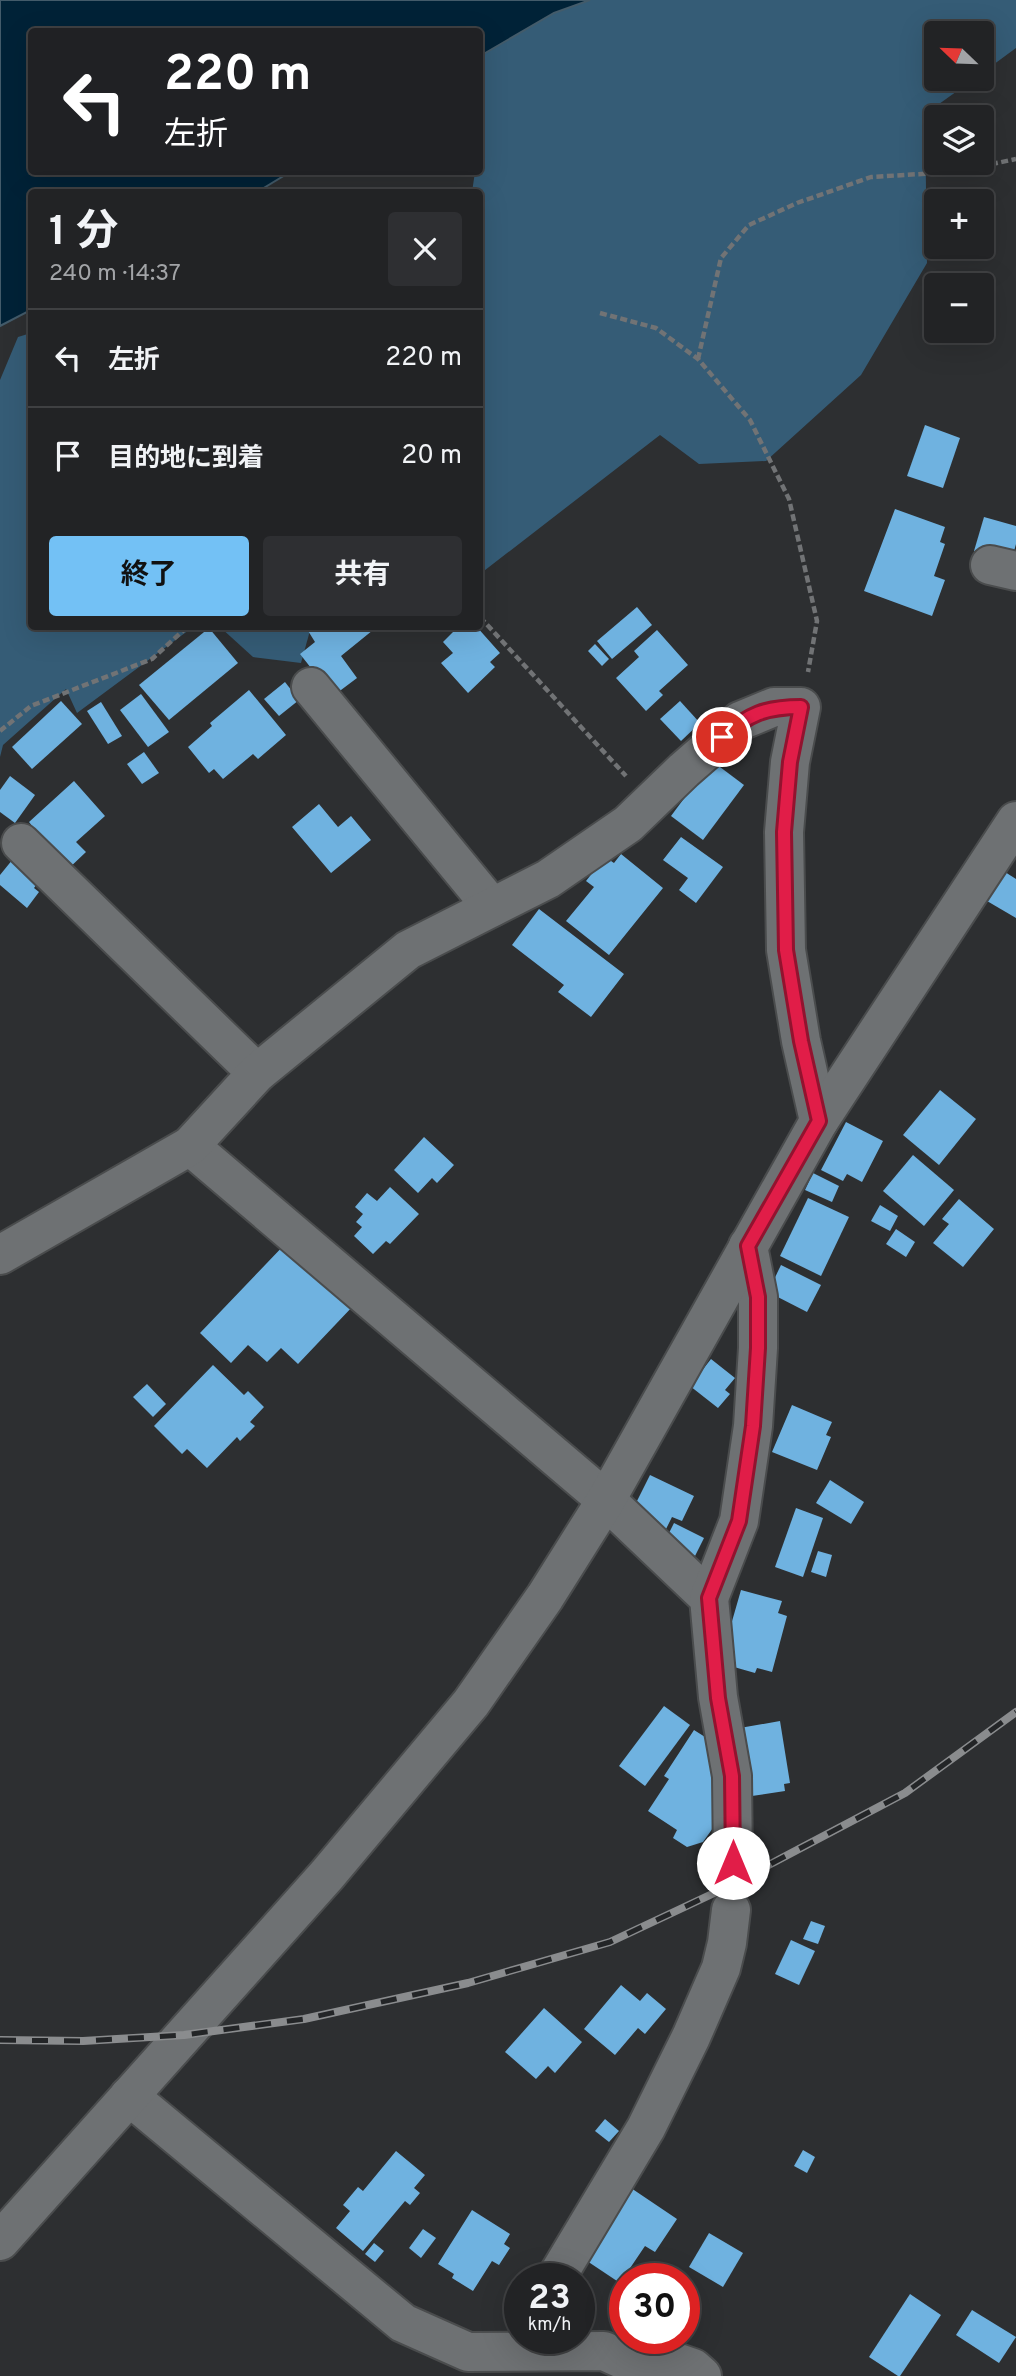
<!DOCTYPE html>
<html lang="ja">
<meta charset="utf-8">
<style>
body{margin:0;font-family:Overpass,"Noto Sans JP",sans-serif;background:#2e2f32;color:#f1f3f6;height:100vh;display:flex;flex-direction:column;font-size:26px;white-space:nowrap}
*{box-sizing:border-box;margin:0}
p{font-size:23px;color:#a2a4a7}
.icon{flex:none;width:38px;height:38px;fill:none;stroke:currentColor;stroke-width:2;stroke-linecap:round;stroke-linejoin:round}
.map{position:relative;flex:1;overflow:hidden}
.drawer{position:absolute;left:28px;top:189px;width:455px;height:441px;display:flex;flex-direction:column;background:#222325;border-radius:7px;box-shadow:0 7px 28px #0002,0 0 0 2px #3f4042}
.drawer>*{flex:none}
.banner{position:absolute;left:28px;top:28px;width:455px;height:147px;border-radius:7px;box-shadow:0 7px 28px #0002,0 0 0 2px #3f4042;background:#202124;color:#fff;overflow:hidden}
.needle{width:46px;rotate:293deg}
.fabs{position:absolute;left:924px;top:21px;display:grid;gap:14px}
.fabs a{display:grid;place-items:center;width:70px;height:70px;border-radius:7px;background:#222325;box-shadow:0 7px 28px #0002,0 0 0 2px #3f4042;font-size:35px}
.speed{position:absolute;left:504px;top:2263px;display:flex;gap:14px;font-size:35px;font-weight:700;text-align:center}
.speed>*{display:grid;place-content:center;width:91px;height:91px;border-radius:50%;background:#222325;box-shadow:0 7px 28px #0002,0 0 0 2px #3f4042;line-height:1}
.speed small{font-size:18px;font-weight:400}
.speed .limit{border:10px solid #d22;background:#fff;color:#111}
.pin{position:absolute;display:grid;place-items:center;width:60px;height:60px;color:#fff;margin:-30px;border:4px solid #fff;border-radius:50%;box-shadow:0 2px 7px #0007}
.me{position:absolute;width:77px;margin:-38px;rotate:0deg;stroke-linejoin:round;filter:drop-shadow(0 0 5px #0008)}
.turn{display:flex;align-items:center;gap:24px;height:147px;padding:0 21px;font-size:32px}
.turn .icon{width:91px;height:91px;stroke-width:2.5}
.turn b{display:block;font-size:49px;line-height:60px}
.round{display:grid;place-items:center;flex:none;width:74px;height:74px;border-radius:7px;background:#2e2f32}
.summary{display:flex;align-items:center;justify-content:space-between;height:119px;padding:0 21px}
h1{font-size:42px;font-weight:700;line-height:52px}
.action{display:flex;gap:14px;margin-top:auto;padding:14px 21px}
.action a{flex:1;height:80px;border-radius:7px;background:#73c1f5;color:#111;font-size:28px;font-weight:700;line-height:80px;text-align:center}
.action a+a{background:#2e2f32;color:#f1f3f6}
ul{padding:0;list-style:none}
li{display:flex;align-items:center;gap:21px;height:98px;padding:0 21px;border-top:2px solid #3f4042}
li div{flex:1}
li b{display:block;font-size:26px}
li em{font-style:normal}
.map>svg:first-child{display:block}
.green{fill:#355c76}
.water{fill:#002237;stroke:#435b6a;stroke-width:2}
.building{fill:#6fb2e0}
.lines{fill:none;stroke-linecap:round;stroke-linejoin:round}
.minor-casing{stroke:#4a4c4d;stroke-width:42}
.path{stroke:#717375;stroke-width:4.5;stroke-dasharray:7 3.5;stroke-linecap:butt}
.minor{stroke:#6e7173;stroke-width:38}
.rail-casing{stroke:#8a8c8e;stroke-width:8}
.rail{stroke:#232527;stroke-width:5;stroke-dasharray:16;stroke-linecap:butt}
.route-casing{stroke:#92132f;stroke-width:18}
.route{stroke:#e11d48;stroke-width:12}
</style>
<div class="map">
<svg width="1016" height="2376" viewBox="0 0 1016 2376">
<rect width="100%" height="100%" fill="#2d2f31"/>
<g class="green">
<path d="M590 0H1016V48L982 73V33H936V79H974L925 114 927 263 861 375 766 461 699 464 660 435 480 574V192H472L475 172H480V56L554 13Z"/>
<path d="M31 333 32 626 193 627 77 713 66 689 3 745 0 757V380L18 337Z"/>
<path d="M220 627H311L301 663 253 657Z"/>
</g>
<path class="water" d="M0 0H590L554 13 480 56V32H32V172H290L257 192H32L31 310 0 326Z"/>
<g class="building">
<path d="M925 425 960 438 943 488 907 476Z"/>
<path d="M895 509 945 527 940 542 945 544 934 576 945 580 932 616 864 591Z"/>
<path d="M984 517 1016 526V544L1011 562 974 551Z"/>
<path d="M637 607 652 625 612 659 597 641Z"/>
<path d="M305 626H378L341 656 357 678 333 696 300 654 315 642Z"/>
<path d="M459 626H476L500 653 490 662 495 667 468 693 441 663 453 653 443 642Z"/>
<path d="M209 628 238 663 169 720 139 685Z"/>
<path d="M657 630 688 665 659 691 663 695 646 711 616 678 639 657 634 651Z"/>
<path d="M595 644 609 659 602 666 588 651Z"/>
<path d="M285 682 299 700 279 716 264 699Z"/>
<path d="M249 690 286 735 258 759 253 754 223 779 214 769 209 773 188 747 212 726 210 723Z"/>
<path d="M141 694 169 732 148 747 120 710Z"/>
<path d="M61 701 82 724 32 769 12 747Z"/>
<path d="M680 701 700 723 681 741 660 719Z"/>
<path d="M101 702 122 736 108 744 87 711Z"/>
<path d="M144 752 159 773 142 784 127 764Z"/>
<path d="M712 761 744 785 703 840 671 816Z"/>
<path d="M10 776 35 795 15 823 0 812V790Z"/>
<path d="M74 781 105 816 76 842 86 852 66 871 24 835 33 827 29 822Z"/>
<path d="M319 804 338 827 351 816 371 840 331 873 292 827Z"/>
<path d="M681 837 723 867 696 903 679 890 688 878 663 860Z"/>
<path d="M621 854 663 888 609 955 566 921 594 887 586 881 605 857 614 863Z"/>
<path d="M13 859 39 881 34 888 39 892 27 908 0 885V875Z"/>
<path d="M1005 872 1016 879V918L987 901Z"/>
<path d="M539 909 624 974 591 1017 558 992 564 985 512 945Z"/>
<path d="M940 1090 976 1119 939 1165 903 1135Z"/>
<path d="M846 1122 883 1141 862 1182 847 1174 843 1181 821 1170Z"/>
<path d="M424 1137 454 1165 437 1183 432 1178 418 1193 394 1170Z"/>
<path d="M913 1155 954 1190 924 1226 883 1191Z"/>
<path d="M813 1173 839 1186 832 1202 805 1190Z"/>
<path d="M390 1187 419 1214 390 1244 386 1241 373 1254 354 1236 362 1227 356 1222 363 1214 355 1207 367 1193 377 1201Z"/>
<path d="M808 1198 849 1217 821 1276 780 1256Z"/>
<path d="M959 1199 994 1229 963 1267 933 1243 949 1224 942 1219Z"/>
<path d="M880 1205 898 1216 890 1231 871 1221Z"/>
<path d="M896 1229 915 1242 906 1257 886 1244Z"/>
<path d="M288 1241 354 1305 298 1364 281 1348 267 1362 248 1345 231 1363 200 1333Z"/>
<path d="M781 1265 821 1285 807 1312 768 1292Z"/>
<path d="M711 1359 735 1378 725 1390 730 1394 718 1408 690 1386Z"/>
<path d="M213 1365 244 1395 248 1391 264 1407 250 1422 255 1426 240 1441 237 1437 207 1468 187 1449 182 1454 154 1426Z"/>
<path d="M147 1384 166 1404 153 1417 133 1397Z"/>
<path d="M792 1405 832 1422 826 1435 831 1437 817 1470 772 1452Z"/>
<path d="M650 1475 694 1496 682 1521 672 1517 665 1531 633 1509Z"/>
<path d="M830 1480 864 1502 851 1524 816 1503Z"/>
<path d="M796 1508 823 1518 803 1577 775 1567Z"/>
<path d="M674 1523 704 1538 695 1556 665 1541Z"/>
<path d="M818 1551 832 1555 826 1577 811 1572Z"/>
<path d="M741 1590 782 1601 778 1613 787 1616 772 1672 757 1668 755 1673 720 1663Z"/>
<path d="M664 1706 690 1725 645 1786 619 1766Z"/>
<path d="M780 1721 790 1783 784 1784 785 1791 745 1797 734 1729Z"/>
<path d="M694 1730 713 1742 719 1772 712 1783 718 1787 720 1818 703 1842 687 1847 673 1838 677 1830 648 1811 669 1779 664 1776Z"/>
<path d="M811 1921 825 1926 818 1944 803 1939Z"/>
<path d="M791 1940 815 1951 799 1985 775 1974Z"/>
<path d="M621 1985 640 2001 647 1993 666 2009 645 2034 638 2028 615 2055 584 2029Z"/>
<path d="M544 2008 582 2042 555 2073 548 2066 536 2079 505 2052Z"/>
<path d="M605 2119 619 2131 609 2142 595 2131Z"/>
<path d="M803 2150 815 2157 807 2173 794 2166Z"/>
<path d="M396 2151 425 2175 414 2188 420 2193 410 2205 405 2201 363 2251 336 2228 350 2211 343 2205 358 2187 363 2191Z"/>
<path d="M628 2186 677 2219 655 2252 645 2246 620 2283 581 2257Z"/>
<path d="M472 2210 510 2234 504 2244 510 2248 499 2265 492 2261 473 2291 452 2278 454 2274 438 2264Z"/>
<path d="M423 2229 436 2238 421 2258 409 2248Z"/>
<path d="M709 2233 743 2253 723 2287 689 2267Z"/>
<path d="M374 2243 384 2251 375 2262 365 2254Z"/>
<path d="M910 2294 941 2315 900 2376H898L869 2357Z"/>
<path d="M972 2310 1016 2337 999 2363 956 2335Z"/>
</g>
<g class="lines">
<g class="minor-casing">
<g id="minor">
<path d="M990 565 1016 571"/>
<path d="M311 687 492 907"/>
<path d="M21 843 257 1073"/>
<path d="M190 1146 606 1500 709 1598 718 1697 732 1776 733 1863"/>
<path d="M0 1255 190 1146 257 1073 408 950 548 879 628 824 684 770 740 721 774 707H801L790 762 784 832 786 950 801 1041 819 1121"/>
<path d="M709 1598 739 1521 753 1426 758 1348V1297L748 1246"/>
<path d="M129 2096 403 2323 468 2352 604 2351 635 2365 649 2376"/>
<path d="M0 2241 327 1875 471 1703 545 1597 606 1500 819 1121 1016 821"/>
<path d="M556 2278 646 2128 691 2037 721 1968 727 1943 731 1910"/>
<path d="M635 2365 664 2358 693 2368 702 2376"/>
</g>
</g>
<g class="path">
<path d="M600 313 656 328 698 359 750 420 789 499 817 621 808 672"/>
<path d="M698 359 721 258 749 225 797 203 871 177 954 172 1016 159"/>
<path d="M480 617 626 776"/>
<path d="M0 731 31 706 152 659 188 626"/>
</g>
<use href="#minor" class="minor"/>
<g class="rail-casing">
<path id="rail" d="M0 2040 83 2041 184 2035 304 2019 468 1983 610 1942 727 1887 905 1793 1016 1712"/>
</g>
<use href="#rail" class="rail"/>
</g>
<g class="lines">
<g class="route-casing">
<path id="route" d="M722 737C749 714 765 707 801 707L790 762 784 832 786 950 801 1041 819 1121 748 1246 758 1297V1348L753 1426 739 1521 709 1598 718 1698 732 1776 733 1863"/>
</g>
<use href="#route" class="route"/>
</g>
</svg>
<div class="fabs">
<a><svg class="needle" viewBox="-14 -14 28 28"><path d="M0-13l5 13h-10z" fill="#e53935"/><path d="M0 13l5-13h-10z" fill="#a2a4a7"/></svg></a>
<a><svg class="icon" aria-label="layers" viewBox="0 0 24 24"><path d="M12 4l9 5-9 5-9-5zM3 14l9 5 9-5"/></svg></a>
<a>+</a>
<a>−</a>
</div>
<div class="speed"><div>23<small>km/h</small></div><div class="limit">30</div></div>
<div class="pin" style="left:722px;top:737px;background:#d93025"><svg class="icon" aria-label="arrive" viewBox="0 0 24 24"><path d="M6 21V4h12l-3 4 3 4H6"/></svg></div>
<svg class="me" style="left:733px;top:1863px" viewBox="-20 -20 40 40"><circle r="19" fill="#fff"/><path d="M0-13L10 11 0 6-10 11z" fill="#e11d48"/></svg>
<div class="banner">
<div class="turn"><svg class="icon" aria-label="left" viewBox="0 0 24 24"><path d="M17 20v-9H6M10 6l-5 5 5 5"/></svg><div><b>220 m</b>左折</div></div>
</div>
<section class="drawer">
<div class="summary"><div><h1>1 分</h1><p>240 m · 14:37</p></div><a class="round"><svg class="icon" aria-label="close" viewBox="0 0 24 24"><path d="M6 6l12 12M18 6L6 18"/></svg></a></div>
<ul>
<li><svg class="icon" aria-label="left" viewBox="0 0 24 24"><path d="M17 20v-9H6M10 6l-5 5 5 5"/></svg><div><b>左折</b></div><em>220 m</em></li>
<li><svg class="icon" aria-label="arrive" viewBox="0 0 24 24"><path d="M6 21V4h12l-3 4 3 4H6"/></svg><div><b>目的地に到着</b></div><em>20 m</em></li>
</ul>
<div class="action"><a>終了</a><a>共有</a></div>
</section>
</div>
